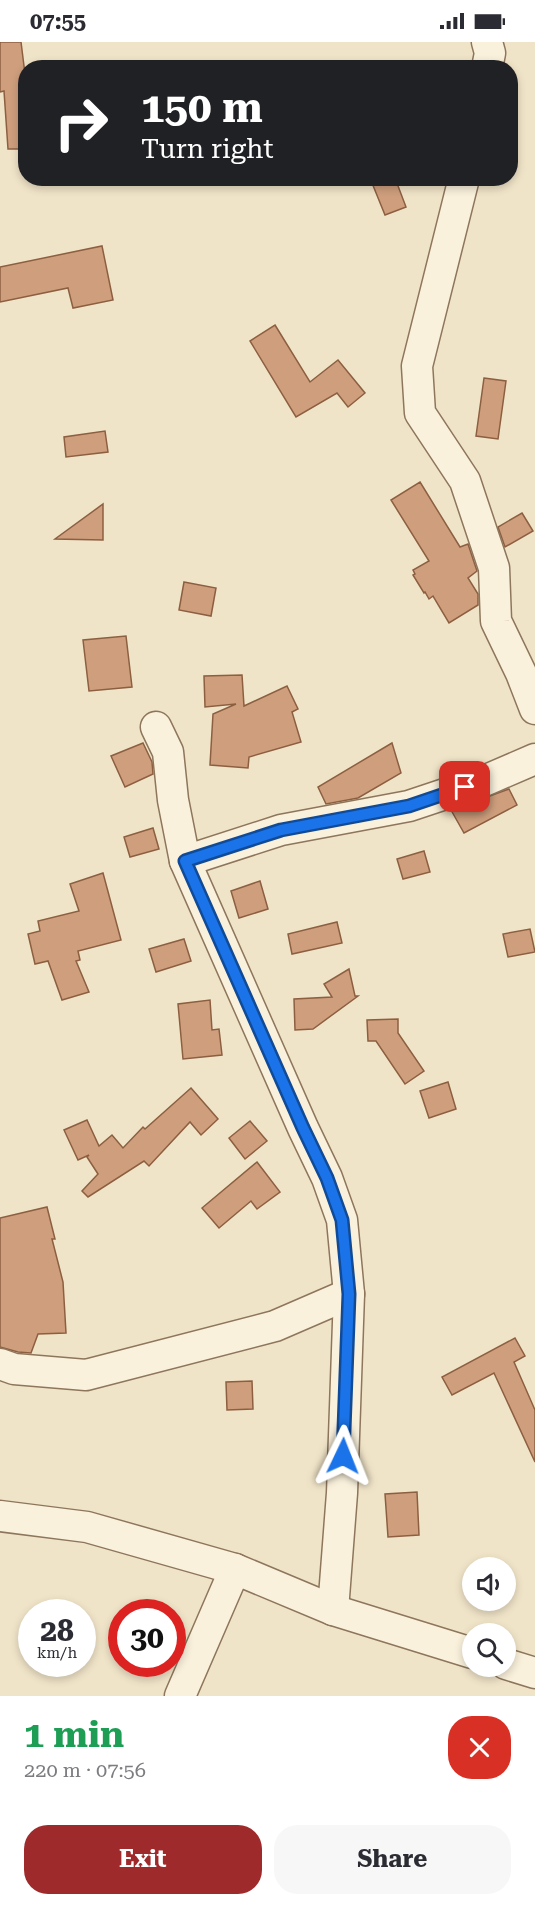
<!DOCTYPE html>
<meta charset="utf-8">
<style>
body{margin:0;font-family:"Roboto Serif",serif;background:#f7f7f7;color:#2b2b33;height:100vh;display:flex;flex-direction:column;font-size:22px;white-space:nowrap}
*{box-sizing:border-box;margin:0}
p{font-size:20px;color:#7c7c81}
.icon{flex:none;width:33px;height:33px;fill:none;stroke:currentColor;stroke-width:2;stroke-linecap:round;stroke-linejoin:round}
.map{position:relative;height:1654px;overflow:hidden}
.side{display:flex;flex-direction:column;background:#fff;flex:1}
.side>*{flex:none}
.top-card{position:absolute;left:18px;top:18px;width:500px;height:126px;border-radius:24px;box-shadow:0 3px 9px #0003;background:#202124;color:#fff;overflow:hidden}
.controls{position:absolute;left:462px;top:1515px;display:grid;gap:12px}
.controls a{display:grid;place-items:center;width:54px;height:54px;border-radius:50%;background:#fff;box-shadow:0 3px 9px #0003;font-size:30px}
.speed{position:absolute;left:18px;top:1557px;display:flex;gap:12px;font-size:30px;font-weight:700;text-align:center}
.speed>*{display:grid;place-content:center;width:78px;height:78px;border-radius:50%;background:#fff;box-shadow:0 3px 9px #0003;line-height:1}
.speed small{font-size:15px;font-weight:400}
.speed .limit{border:9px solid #d22;background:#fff;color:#111}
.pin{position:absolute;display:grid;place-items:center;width:51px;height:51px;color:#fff;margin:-26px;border-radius:12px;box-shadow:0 3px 9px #0006}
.me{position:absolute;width:66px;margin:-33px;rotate:2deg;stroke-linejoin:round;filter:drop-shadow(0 0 4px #0008)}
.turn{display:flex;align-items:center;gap:21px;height:126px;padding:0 24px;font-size:27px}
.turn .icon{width:78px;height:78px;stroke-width:2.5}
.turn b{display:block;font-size:42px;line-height:51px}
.round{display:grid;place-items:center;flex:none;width:63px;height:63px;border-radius:24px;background:#f7f7f7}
.overview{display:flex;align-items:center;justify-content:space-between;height:102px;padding:0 24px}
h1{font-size:36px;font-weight:700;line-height:45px;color:#1e9e55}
.button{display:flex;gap:12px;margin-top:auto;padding:12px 24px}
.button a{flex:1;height:69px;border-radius:24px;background:#9e2a2b;color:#fff;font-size:24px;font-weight:700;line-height:69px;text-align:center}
.button a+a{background:#f7f7f7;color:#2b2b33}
.status{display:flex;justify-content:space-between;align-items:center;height:42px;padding:0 30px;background:#fff;direction:ltr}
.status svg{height:16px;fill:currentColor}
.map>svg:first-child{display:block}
.building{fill:#cf9f7d;stroke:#8d5f41;stroke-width:1.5}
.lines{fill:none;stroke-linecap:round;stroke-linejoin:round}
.street-casing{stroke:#8d765c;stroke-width:33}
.street{stroke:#faf1dc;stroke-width:30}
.route-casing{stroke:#114b97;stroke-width:15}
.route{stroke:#1a73e8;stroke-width:10}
</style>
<div class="status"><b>07:55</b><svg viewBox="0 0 49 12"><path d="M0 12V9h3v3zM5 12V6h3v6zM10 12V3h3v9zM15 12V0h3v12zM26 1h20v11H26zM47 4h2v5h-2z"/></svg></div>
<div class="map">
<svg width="535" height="1654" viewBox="0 0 535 1654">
<rect width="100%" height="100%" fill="#f0e4c8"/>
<g class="building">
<path d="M0 0H21L26 40V107H8L4 49 0 50Z"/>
<path d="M370 136H395L406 165 385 173Z"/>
<path d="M102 204 113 258 73 266 68 246 0 260V225Z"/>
<path d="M275 283 310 340 338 318 365 351 348 365 337 351 296 375 250 299Z"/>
<path d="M484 336 506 339 498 397 476 394Z"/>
<path d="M105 389 108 410 66 415 64 395Z"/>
<path d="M420 440 460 505 468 502 477 529 468 536 478 552V563L449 581 433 554 429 557 425 550 424 551 413 533 415 532 413 528 429 519 391 458Z"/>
<path d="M103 462V498L55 497Z"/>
<path d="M522 471 533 489 505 505 498 485Z"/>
<path d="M184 540 216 546 211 574 179 568Z"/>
<path d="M126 594 132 645 89 649 83 598Z"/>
<path d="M242 633 244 664 287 644 298 667 292 670 301 700 249 715 248 726 210 723 213 672 236 662 205 665 204 634Z"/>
<path d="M143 701 152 720 153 732 125 745 111 714Z"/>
<path d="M392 701 401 731 358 756 326 762 318 745Z"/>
<path d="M509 747 517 763 464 791 451 768Z"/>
<path d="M153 786 159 807 130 815 124 795Z"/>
<path d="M424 809 430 830 403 837 397 817Z"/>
<path d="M103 831 121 898 78 909 80 918 76 919 89 950 62 958 48 919 35 922 28 892 40 889 38 879 79 869 70 842Z"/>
<path d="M260 839 268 867 239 876 231 849Z"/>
<path d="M337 880 342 901 292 912 288 892Z"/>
<path d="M530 887 535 910 508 915 503 892Z"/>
<path d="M184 897 191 919 156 930 149 907Z"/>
<path d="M349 927 355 954H358L313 987 295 988 294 957 332 955 324 942Z"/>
<path d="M210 958 212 988 219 987 222 1013 183 1017 178 962Z"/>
<path d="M398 977V991L424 1029 405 1042 376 999H368L367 978Z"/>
<path d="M448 1040 456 1067 429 1076 420 1049Z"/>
<path d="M191 1046 218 1077 201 1093 190 1080 149 1124 144 1119 88 1155 82 1149 98 1132 87 1115 89 1113 78 1118 64 1088 87 1078 99 1104 112 1093 123 1106 143 1085 145 1087Z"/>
<path d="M250 1079 267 1099 245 1117 229 1096Z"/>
<path d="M257 1120 280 1150 257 1167 251 1159 219 1186 202 1166Z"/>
<path d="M47 1165 55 1197H52L63 1240 66 1291 38 1292 31 1311 18 1310 0 1305V1176Z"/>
<path d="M515 1296 525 1314 514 1320 535 1368V1420L494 1331 452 1353 442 1335Z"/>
<path d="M252 1339 253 1367 227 1368 226 1340Z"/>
<path d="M417 1450 419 1493 388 1495 385 1452Z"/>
</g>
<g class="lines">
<g class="street-casing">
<g id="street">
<path d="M487 0 490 11 487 26"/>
<path d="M464 136 417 324 420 371 465 439 494 526 496 579 521 631 535 667"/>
<path d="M156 685 168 710 173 758 185 819 303 1086 327 1136 342 1178 349 1252 342 1451 333 1568"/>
<path d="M185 819 281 788 409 764 484 739 535 717"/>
<path d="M0 1322 14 1327 86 1333 275 1284 349 1252"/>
<path d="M0 1474 87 1485 235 1527 333 1568 472 1611"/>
<path d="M506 1622 535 1631"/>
<path d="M180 1654 235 1527"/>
</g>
</g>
<use href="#street" class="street"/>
</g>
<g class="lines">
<g class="route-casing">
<path id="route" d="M343 1414 349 1252 342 1178 327 1136 303 1086 185 819 281 788 409 764 465 745"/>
</g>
<use href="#route" class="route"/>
</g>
</svg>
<div class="controls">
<a><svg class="icon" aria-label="sound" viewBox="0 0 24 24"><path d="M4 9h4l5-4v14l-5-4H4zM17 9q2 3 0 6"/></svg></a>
<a><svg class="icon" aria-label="search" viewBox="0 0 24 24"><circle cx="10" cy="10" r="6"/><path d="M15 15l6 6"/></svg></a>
</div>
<div class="speed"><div>28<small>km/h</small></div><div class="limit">30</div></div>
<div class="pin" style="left:465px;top:745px;background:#d93025"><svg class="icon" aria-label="arrive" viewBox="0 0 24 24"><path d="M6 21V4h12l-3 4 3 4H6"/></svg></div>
<svg class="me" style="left:343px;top:1414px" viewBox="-20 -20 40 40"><path d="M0-17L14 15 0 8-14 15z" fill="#1a73e8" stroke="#fff" stroke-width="4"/></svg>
<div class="top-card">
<div class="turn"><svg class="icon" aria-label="right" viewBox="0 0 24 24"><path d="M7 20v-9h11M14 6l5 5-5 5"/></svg><div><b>150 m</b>Turn right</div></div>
</div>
</div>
<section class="side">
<div class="overview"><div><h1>1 min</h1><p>220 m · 07:56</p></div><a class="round" style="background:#d93025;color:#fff"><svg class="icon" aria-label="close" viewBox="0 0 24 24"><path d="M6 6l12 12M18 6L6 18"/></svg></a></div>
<div class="button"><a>Exit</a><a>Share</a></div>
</section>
